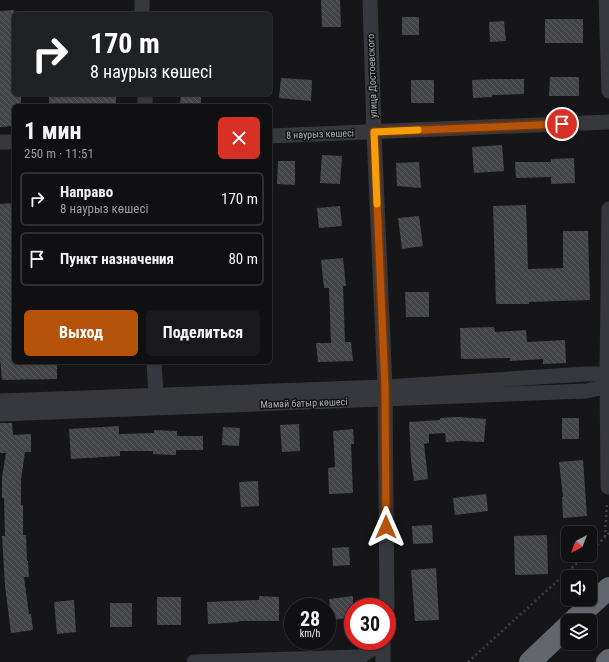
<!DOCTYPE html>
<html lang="ru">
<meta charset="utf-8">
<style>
body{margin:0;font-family:"Roboto Condensed",sans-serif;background:#19191b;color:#f1f3f6;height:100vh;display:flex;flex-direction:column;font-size:15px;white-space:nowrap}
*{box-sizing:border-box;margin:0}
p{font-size:13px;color:#9c9d9f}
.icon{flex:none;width:22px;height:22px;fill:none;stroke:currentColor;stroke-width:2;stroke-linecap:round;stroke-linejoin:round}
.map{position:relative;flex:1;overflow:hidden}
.side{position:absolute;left:12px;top:104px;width:260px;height:260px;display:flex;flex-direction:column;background:#101012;border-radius:6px;box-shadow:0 1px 3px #0004,0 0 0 1px #303032}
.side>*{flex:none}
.banner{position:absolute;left:12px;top:12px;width:260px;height:84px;border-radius:6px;box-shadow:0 1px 3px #0004,0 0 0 1px #303032;background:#202124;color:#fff;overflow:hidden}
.needle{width:26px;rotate:222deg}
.controls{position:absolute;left:561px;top:526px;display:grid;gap:8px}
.controls a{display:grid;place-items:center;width:36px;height:36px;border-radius:6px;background:#101012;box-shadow:0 1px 3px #0004,0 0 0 1px #303032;font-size:20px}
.speed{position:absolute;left:284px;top:598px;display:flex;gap:8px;font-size:20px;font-weight:700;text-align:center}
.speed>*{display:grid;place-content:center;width:52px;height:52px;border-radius:50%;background:#101012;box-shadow:0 1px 3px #0004,0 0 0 1px #303032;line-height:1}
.speed small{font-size:10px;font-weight:400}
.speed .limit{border:6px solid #d22;background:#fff;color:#111}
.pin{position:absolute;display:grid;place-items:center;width:34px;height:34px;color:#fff;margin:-17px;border:2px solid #fff;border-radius:50%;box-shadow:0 1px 4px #0007}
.me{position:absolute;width:44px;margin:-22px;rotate:0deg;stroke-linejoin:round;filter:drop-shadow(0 0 3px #0008)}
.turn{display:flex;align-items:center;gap:14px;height:84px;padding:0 12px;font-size:18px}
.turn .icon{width:52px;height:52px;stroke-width:2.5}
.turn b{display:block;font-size:28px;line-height:34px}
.round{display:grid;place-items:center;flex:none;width:42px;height:42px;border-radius:6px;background:#19191b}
.headline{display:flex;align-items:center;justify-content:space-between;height:68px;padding:0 12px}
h1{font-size:24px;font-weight:700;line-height:30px}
.action{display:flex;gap:8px;margin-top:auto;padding:8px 12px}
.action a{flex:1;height:46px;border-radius:6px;background:#b45309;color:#fff;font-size:16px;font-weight:700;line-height:46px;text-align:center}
.action a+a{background:#19191b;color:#f1f3f6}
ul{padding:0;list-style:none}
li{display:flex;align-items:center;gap:12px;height:54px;margin:0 8px 6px;padding:0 4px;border:2px solid #303032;border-radius:6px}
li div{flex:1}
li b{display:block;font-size:15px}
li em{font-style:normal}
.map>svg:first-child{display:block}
.building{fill:url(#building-back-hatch)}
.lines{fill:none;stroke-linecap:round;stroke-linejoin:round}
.path{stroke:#3d3f44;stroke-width:2.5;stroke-dasharray:2 3;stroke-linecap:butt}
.street{stroke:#37383d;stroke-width:15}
.highway{stroke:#63676d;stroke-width:22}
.route-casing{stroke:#753606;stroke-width:10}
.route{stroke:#b45309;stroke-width:7}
.slow{stroke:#f59e0b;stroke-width:7}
.labels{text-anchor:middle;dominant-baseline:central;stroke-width:3;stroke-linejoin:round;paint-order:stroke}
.street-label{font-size:10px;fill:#a8aeb7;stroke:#111113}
</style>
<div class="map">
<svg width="609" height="662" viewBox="0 0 609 662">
<defs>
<pattern id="building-back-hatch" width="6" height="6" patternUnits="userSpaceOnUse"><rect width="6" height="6" fill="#424448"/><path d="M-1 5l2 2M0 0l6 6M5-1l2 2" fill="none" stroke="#5a5c60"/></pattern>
</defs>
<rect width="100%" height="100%" fill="#161618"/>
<g class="building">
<path d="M321 0H340L341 27H322Z"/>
<path d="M14 10V94H21V106H14V126L0 127V11Z"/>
<rect x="402" y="17" width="17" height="18"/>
<rect x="545" y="19" width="38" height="24"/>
<path d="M504 21 506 41 490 42 489 22Z"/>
<path d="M550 77H579V96H549Z"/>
<path d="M281 78 312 80 311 101 279 98Z"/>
<path d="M491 79H524V94L492 95V97L473 98 472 80Z"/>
<rect x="411" y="80" width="23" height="23"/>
<path d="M84 94H116V106H49V96Z"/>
<path d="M181 94H201V106H180Z"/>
<path d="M502 145 504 171 474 173 472 147Z"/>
<path d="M322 155 342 156 340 184 320 183Z"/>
<path d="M574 158 575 183 551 184V177L516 178 515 162H551V159Z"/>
<path d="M278 161H295V185L277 184Z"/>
<path d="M419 162 421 188 397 186 396 163Z"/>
<path d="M14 203V362H57V379L2 380 0 359V204Z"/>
<path d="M526 205 528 269 563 268V231H588L590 300 529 302V304H496L493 206Z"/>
<path d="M340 206 342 226 319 228 317 208Z"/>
<path d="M419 216 423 246 402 249 398 218Z"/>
<path d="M343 258 346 286H343L345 342H351L353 361 318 362 316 343H331L329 288H324L321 260Z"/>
<path d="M405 292H429V317H406Z"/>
<path d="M494 327 495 332 526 330 527 342 565 340 566 363 543 364V359L510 361V358L461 359 460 328Z"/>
<path d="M458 417 486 419 484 442 460 441 446 442 445 433 429 434V443L424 444 428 479 414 481 411 460 409 422 440 420V418Z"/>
<rect x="562" y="418" width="17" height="21"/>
<path d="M0 423H12L13 435 31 434V452H25L21 480V505H23V535H26L27 561H28L29 577H24L29 614H31L33 630 11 633 5 586 2 536H5L4 498H2V477L6 453H0Z"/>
<path d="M299 424 300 451 282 452 280 425Z"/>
<path d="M119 426V434L154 433V430L177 431V436H203V450H176V455L153 454V451H120V456L71 459 69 429Z"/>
<path d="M223 427 240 428 239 446 222 445Z"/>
<path d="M353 429 354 444H351L353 493 329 494 328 468 335 467 333 431Z"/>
<path d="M583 460 587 516 563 518 562 497H563L559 462Z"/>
<path d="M258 481 259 506 241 507 239 482Z"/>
<path d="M486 494 488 511 455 515 453 498Z"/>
<path d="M432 525 433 543 413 544 412 526Z"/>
<path d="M547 535 548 574 515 575 514 536Z"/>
<path d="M349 547 350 565 333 566 332 548Z"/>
<path d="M436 568 439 620 415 621 411 570Z"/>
<path d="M259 596 279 597V621H239V622L208 624 207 602 259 600Z"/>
<path d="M353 596V617L332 620 329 599Z"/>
<rect x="157" y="597" width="24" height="28"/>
<path d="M74 600 76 632 57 634 54 602Z"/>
<rect x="110" y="603" width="22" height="24"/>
</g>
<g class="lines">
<g class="path">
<path d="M605 537 607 502"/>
<path d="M590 552 609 533"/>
<path d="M468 662 586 555"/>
</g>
<g class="street">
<path d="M142 0V14"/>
<path d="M370 0 374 132 385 387 387 607"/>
<path d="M606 0 609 91"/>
<path d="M145 94V106"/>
<path d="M270 136 609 122"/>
<path d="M0 142H14"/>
<path d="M154 362 156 395"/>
<path d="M0 401 385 387 586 374H609"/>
<path d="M0 414 586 391 609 386"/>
<path d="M608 487 607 373 609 209"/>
<path d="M383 641V662"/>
<path d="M194 662 360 657 372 649 378 641"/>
</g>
<g class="highway">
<path d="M573 621 609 588"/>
<path d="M530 662 568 626"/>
<path d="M607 662 609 660"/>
</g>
</g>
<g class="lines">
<g class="route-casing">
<path id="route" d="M386 527 385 387 374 132 562 124"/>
</g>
<use href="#route" class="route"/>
<path class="slow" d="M377 204 374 132 418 130"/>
</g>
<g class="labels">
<g class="street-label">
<text transform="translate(372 76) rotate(-92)">улица Достоевского</text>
<text transform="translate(320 134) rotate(-2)">8 наурыз көшесі</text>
<text transform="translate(304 403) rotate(-2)">Мамай батыр көшесі</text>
</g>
</g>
</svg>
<div class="controls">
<a><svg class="needle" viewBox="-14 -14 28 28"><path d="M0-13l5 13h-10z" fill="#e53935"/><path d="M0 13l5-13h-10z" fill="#9c9d9f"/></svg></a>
<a><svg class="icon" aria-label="sound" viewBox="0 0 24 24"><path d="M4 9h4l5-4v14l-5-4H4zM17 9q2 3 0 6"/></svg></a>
<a><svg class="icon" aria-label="layers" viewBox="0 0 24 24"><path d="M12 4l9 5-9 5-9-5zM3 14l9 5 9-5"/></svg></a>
</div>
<div class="speed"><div>28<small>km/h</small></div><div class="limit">30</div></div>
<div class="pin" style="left:562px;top:124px;background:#d93025"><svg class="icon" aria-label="arrive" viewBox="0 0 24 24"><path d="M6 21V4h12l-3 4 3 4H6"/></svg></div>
<svg class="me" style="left:386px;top:527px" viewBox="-20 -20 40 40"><path d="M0-17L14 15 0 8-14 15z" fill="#b45309" stroke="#fff" stroke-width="4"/></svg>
<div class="banner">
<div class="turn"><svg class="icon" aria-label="right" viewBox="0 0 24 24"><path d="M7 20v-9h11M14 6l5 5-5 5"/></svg><div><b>170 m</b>8 наурыз көшесі</div></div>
</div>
<section class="side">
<div class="headline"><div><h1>1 мин</h1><p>250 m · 11:51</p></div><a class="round" style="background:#d93025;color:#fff"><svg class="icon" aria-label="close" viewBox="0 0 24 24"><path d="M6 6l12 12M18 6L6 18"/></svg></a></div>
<ul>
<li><svg class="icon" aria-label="right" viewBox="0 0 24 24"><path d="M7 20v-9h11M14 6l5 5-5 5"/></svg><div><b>Направо</b><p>8 наурыз көшесі</p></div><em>170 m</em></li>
<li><svg class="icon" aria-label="arrive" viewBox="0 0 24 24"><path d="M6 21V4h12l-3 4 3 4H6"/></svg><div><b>Пункт назначения</b></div><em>80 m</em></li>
</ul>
<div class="action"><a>Выход</a><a>Поделиться</a></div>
</section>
</div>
